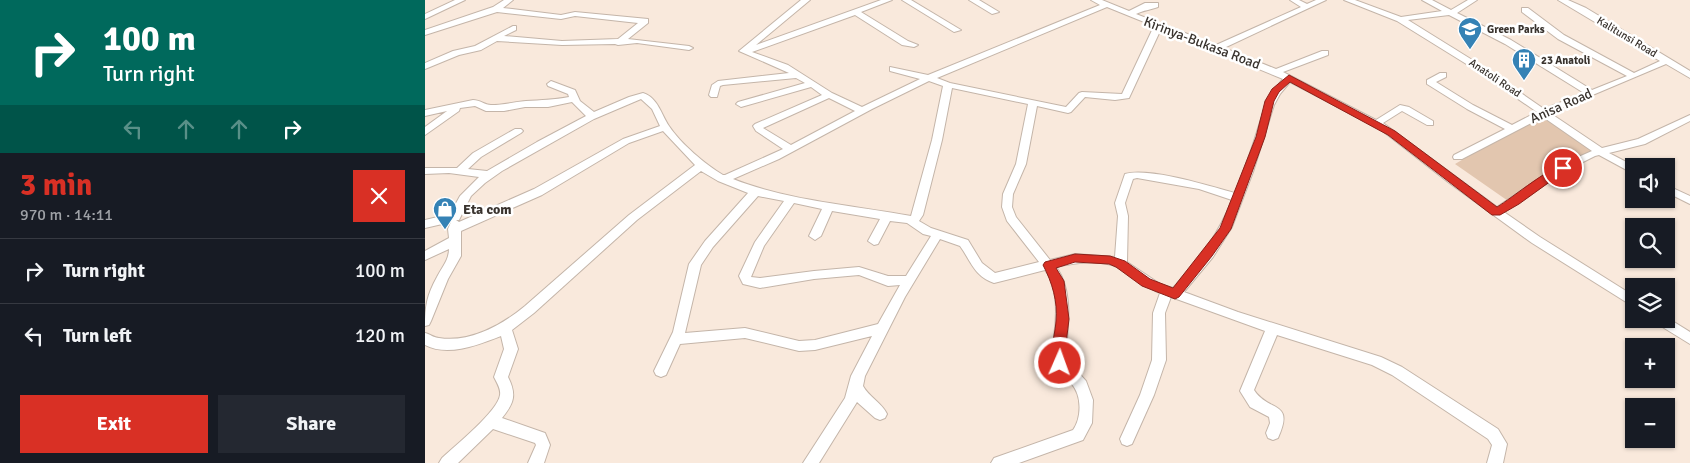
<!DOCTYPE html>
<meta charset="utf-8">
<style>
body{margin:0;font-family:Signika,sans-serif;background:#242831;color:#f1f3f6;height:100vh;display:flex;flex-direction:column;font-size:19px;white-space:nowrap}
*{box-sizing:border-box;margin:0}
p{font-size:16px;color:#9ea1a6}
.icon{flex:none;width:28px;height:28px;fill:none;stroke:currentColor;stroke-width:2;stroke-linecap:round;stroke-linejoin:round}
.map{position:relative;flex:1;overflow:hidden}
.sheet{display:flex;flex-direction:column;background:#171b24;width:425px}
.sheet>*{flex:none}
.hud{background:#00695c;color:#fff;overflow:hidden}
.controls{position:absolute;left:1200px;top:158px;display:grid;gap:10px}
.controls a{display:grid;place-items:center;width:50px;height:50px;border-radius:0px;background:#171b24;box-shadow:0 1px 4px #0004;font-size:25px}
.pin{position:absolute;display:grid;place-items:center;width:42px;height:42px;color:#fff;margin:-21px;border:2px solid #fff;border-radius:50%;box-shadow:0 1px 5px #0007}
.me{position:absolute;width:55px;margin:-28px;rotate:2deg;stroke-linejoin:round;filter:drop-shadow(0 0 4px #0008)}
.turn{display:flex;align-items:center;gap:18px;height:105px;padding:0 20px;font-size:22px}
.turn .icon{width:65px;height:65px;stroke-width:2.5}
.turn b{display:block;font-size:35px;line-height:42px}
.lanes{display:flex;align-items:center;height:48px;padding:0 20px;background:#0003;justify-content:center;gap:25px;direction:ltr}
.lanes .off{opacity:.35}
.round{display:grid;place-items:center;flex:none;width:52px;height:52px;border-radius:0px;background:#242831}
.overview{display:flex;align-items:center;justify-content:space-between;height:85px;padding:0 20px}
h1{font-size:30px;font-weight:700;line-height:38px;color:#d93025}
.primary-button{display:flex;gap:10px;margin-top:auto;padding:10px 20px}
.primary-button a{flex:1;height:58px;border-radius:0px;background:#d93025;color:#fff;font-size:20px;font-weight:700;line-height:58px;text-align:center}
.primary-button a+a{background:#242831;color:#f1f3f6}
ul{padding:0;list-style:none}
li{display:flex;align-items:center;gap:15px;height:65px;padding:0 20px;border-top:1px solid #363941}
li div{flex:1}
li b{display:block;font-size:19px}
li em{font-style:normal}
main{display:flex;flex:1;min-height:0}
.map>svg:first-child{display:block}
.green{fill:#e2c6af}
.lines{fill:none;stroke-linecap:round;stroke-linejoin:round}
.minor-casing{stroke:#c4b5a9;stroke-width:2}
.minor{fill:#fff;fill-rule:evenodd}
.route{fill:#d93025;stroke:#8d1f18}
.labels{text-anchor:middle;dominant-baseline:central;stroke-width:5;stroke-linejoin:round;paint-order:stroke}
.far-poi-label{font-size:11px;font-weight:bold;fill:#39332e;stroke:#fff;text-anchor:start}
.far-street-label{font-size:11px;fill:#39332e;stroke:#fff}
.street-label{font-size:14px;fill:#39332e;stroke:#fff}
.poi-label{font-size:14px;font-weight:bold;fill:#39332e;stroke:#fff;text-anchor:start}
</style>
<main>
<section class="sheet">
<div class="hud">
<div class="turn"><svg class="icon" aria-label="right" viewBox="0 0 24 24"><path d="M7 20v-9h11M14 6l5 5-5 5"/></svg><div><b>100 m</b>Turn right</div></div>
<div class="lanes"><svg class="icon off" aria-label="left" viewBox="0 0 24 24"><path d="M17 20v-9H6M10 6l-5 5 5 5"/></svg><svg class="icon off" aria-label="ahead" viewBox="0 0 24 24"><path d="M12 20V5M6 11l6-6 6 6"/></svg><svg class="icon off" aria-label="ahead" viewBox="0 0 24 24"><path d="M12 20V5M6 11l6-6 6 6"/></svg><svg class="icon" aria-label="right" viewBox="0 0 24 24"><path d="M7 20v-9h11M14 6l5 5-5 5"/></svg></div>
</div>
<div class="overview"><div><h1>3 min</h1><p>970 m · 14:11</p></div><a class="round" style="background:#d93025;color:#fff"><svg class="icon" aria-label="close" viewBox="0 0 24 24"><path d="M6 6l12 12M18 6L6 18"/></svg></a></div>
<ul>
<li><svg class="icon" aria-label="right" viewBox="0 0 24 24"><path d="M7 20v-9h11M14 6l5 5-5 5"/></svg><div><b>Turn right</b></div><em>100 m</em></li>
<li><svg class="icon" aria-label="left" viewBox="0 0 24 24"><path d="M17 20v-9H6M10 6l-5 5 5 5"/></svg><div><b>Turn left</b></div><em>120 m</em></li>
</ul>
<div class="primary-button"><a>Exit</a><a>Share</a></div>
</section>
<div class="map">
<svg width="1265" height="463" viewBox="0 0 1265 463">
<rect width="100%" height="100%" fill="#f9e9dc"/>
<path class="green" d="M1119 112 1173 153 1133 171 1086 203 1030 164Z"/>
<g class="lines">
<g class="minor-casing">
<g id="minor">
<path d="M30 0H40L0 19V14Z"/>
<path d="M79 0H88L78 8 136 15 150 12 223 19V23L203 39 264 46 268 48 264 50 212 43 193 45 190 44 137 45 72 41 56 50 34 55 0 69V63L28 51 50 46 88 26H91V30L79 36 137 41 193 39 213 23 150 16 136 19 72 12 0 35V30L68 7Z"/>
<path d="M376 0H385L331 45 456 0H467L436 12 483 41 493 45 489 47 477 45 430 15 327 52 363 65 407 93 437 107 495 79 465 71V67L503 75 675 5 666 0H677L704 11 720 3H733V7C725 10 719 10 711 14L791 45 876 7 865 0H874L882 4 891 0H901L799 48 851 69 897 51H903V55L858 72 951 120 975 105 984 107 1008 121V125H1002L977 111 958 123 1072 207 1133 166 1167 151 1118 117 1037 159H1029L1028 157 1029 155 1080 129 1042 109 1002 84V80L1015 73H1021V77L1011 82 1048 105 1087 125 1112 112 1051 70 972 21 919 0H930L976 17 1017 11 997 0H1007L1026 10 1043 0H1052L1032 13 1086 40 1167 90 1202 76 1133 39 1097 12V8H1103L1139 35 1209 73 1235 61 1133 0H1143L1161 8 1265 71V78L1241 64 1125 113 1177 148 1213 139 1265 115V121L1220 144 1184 153 1209 166V174L1174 155 1170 156 1140 171 1079 212 1115 237 1209 296V307L1107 243 1023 182 955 129 865 82 855 94 849 105 828 172 807 227 788 257 759 292 813 312 956 357 977 367 1073 429 1082 444 1078 463H1062L1067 445 1063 439 967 375 947 365 852 335 829 390C844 413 870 400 853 438L848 440 843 438 841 433 845 423 844 417 825 407 815 391 840 331 746 297 740 313 741 360 729 395 707 444 702 446 697 444 695 439 715 395 727 360 728 313 735 293C719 287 707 275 692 267 676 259 648 263 631 267 649 290 643 331 640 358L661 381 668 400 667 423 658 440 594 463H566L569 458 648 430C657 417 657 395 646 383 640 376 629 369 627 360 625 353 628 343 629 337 632 316 633 287 620 270L569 283C549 276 546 261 535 246L515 239 480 297 440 376 438 386C444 397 457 403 462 414L460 418 455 420 450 418 432 402 394 463H378L420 398 426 376 447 336 390 350 374 351 320 338 255 344 241 375 236 377 231 375 229 371 248 332 264 264 280 241 323 193 293 181 276 171 212 220 109 313 87 330 93 349 83 377C92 395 89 403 77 418L120 433 125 445 119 463H103L111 445 110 443 68 429 33 463H14L17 458C30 446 73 411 75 395 76 389 72 383 69 377L79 349 76 336C53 345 23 357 0 345V333C5 334 9 338 14 338 45 343 77 325 100 306L204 215 270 165 238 131 204 143 117 195 36 231V256L23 279 6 321 4 325 0 326C0 306 2 295 12 277 17 267 24 260 24 249L0 260V251L24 238 23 229 26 222 0 228V220L25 214 35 196 54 177 24 173 0 174V168H32L48 153 90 129H96L98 131 96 133 56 157 43 169 62 171 112 142 161 116 147 102 123 107H100L79 111H61L50 106 35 108 34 111 0 135V127L22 111 0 116V110L48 100C55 100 60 105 66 105 78 105 89 102 101 101 116 100 129 100 144 97L143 94 123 86 122 84 126 81 150 90 155 101 169 112 204 97 218 93C233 98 236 114 244 126 256 144 280 164 298 175H300L358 149 331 131 328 126 330 124 397 95 386 87 316 107 311 104 313 102 380 83 371 78 298 85 295 86 292 97H286L284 95 287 85 293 81 364 73 314 51ZM682 7 729 26 697 94 657 92 654 93 641 107 525 83 512 78ZM1024 15 1080 44 1159 93 1119 109 1057 66 983 20ZM736 29 858 79C841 97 837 116 830 138 824 157 817 175 810 193 785 186 724 167 700 174L690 203 693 216 690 257 650 254 625 260 591 217 587 207 588 194 601 164 612 106 643 113 646 112 660 97 690 100 704 98ZM504 81 518 86 507 140 486 216C426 205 364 201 308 179L354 159 447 109ZM527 88 603 104 591 164 578 194 577 207 582 221 614 262 570 273 557 263 543 240 506 228 494 221 498 215 517 140ZM404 98 430 111 366 145 338 128ZM216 99 227 109 235 126 198 139 109 189 34 222 31 220H34L46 196 60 183 77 171 169 119ZM712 178 774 189 807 200C792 238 774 258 748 288L735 284 702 262 703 216 700 203 708 179ZM333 196 359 201 330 242 314 276 318 284 335 288 389 279 434 275 463 286 475 285 453 324 390 340 374 341 320 328 260 333 276 265 288 247ZM369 203 397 209 384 236 390 240 396 236 407 211 455 219 443 241 449 245 453 244 465 221 482 223 498 234 506 236 481 276H463L434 267 389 271 335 278 326 277 339 246Z"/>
<path d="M477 0H486L536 30 529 32Z"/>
<path d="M544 0H554L574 12 567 14Z"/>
<path d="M1241 185 1265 196V204L1241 192Z"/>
<path d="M1241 317 1265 332V344L1231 323 1229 319H1241Z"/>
</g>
</g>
<use href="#minor" class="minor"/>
</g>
<path class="route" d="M864 75 970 131 1072 207C1086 199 1130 162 1142 165L1144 168 1094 204 1075 215H1067L963 135 865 82 854 92 849 101 840 137 806 229 787 256 754 297 750 299 717 286 691 267 684 264 650 262 631 268 639 281 644 319 640 352 642 363 640 367 635 369 631 367C623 353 630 337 631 321 633 302 627 282 618 265L620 262 650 254 685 256 700 261 725 279 748 288 795 228 831 137 840 101 847 89Z"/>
<defs>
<g id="school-pin" transform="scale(1.25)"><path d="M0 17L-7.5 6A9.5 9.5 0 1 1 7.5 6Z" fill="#3582b5" stroke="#fff"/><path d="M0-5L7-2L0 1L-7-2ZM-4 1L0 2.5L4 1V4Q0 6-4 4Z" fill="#fff"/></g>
<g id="building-pin" transform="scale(1.25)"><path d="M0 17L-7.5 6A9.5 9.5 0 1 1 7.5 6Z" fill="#3582b5" stroke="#fff"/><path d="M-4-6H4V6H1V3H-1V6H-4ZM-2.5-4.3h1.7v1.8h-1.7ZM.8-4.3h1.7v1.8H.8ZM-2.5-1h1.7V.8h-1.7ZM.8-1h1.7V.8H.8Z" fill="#fff"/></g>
<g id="shop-pin" transform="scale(1.25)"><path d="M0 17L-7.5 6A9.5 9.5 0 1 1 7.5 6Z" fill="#3582b5" stroke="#fff"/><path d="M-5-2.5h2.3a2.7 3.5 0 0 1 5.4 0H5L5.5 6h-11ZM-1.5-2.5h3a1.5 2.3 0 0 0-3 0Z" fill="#fff"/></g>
</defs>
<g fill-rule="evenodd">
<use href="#school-pin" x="1045" y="29"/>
<use href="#building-pin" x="1099" y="60"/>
<use href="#shop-pin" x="20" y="209"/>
</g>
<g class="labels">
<g class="far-poi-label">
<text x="1062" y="29">Green Parks</text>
<text x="1116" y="60">23 Anatoli</text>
</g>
<g class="far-street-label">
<text transform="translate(1202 37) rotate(31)">Kalitunsi Road</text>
<text transform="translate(1070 78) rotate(34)">Anatoli Road</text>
</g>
<g class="street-label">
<text transform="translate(777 43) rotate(21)">Kirinya-Bukasa Road</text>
<text transform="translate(1136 106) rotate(-24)">Anisa Road</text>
</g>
<g class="poi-label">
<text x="38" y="209">Eta com</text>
</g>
</g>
</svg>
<div class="controls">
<a><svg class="icon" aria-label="sound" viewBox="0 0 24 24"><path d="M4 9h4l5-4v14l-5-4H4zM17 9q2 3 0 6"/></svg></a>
<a><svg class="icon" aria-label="search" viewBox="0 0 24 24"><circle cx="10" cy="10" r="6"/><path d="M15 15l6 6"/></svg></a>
<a><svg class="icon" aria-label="layers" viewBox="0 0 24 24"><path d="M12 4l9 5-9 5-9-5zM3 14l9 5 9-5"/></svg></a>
<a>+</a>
<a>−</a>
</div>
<div class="pin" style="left:1138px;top:168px;background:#d93025"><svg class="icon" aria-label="arrive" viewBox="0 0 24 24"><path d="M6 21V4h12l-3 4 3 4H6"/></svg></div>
<svg class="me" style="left:635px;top:363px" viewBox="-20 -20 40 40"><circle r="17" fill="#d93025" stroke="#fff" stroke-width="3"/><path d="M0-11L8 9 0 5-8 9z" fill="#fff"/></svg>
</div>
</main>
